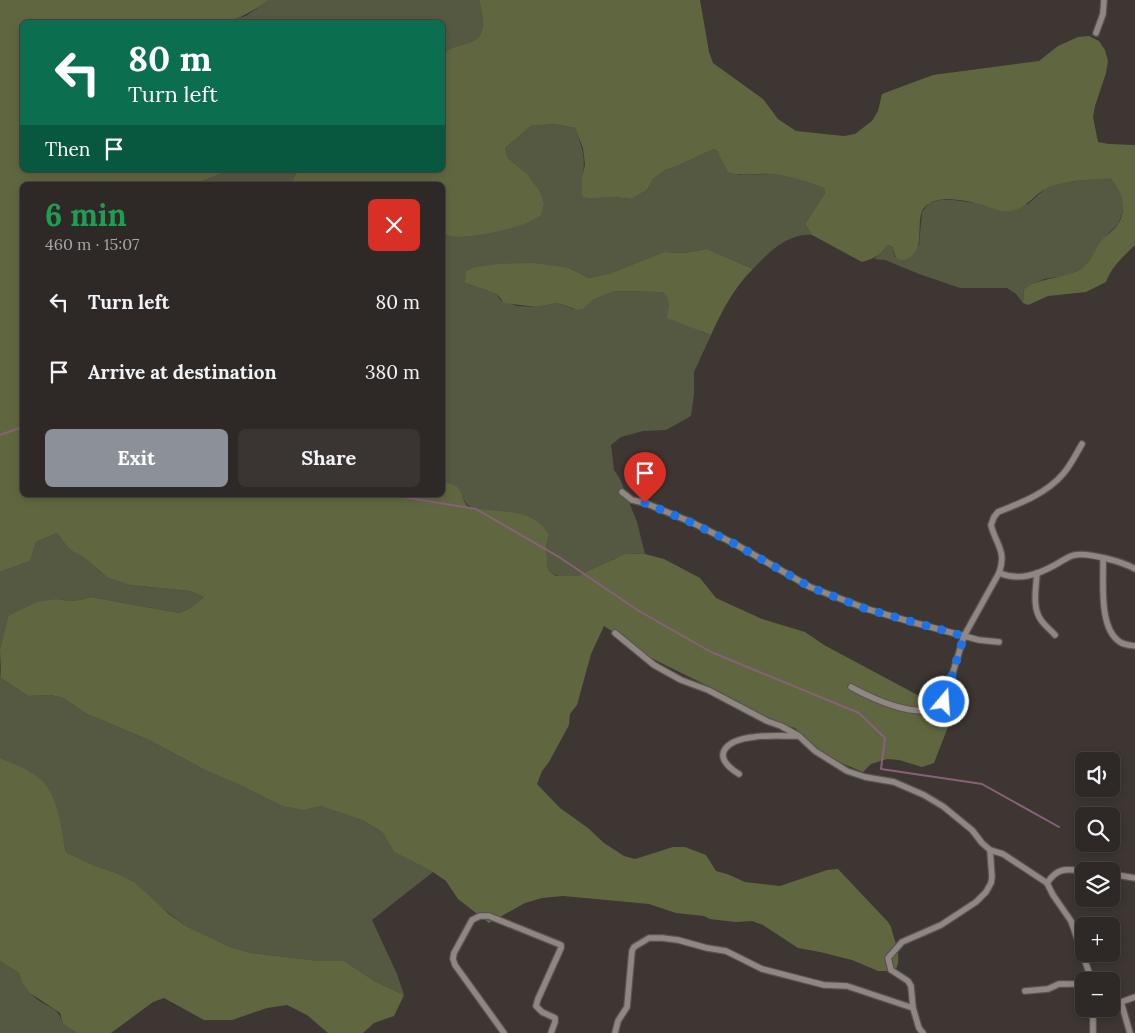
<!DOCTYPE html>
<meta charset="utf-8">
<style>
body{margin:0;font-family:Lora,serif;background:#3a3432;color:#f1f3f6;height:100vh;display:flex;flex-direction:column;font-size:19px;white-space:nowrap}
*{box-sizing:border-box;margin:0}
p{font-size:16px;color:#a7a6a7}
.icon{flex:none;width:28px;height:28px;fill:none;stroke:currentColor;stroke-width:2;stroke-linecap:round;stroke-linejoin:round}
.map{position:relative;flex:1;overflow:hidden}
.panel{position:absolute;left:20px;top:182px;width:425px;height:315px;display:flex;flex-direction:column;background:#2e2826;border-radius:8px;box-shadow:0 2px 8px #0003,0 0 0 1px #494443}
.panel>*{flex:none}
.banner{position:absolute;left:20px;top:20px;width:425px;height:152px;border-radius:8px;box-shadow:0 2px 8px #0003,0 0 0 1px #494443;background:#0b6e4f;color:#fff;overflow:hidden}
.controls{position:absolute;left:1075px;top:752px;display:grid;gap:10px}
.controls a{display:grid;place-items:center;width:45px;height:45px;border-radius:8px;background:#2e2826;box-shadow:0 2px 8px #0003,0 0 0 1px #494443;font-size:25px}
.pin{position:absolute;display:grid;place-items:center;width:42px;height:42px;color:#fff;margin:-51px -21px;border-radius:50% 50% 50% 0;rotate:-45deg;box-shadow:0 0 5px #0007}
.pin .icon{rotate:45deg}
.me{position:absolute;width:55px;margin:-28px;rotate:18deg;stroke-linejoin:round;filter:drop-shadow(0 0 4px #0008)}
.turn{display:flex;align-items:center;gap:18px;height:105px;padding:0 25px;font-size:22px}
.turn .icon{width:65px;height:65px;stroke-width:2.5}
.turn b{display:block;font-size:35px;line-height:42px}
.then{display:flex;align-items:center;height:48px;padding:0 25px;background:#0003;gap:10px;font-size:19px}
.round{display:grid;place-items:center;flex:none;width:52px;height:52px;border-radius:8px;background:#3a3432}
.headline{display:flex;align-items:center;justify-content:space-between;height:85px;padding:0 25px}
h1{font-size:30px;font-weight:800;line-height:38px;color:#1e9e55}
.cta{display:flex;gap:10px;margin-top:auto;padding:10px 25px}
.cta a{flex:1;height:58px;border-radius:8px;background:#8c9099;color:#fff;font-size:20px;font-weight:800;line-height:58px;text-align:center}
.cta a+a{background:#3a3432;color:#f1f3f6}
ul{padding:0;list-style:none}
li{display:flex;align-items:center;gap:15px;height:70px;padding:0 25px}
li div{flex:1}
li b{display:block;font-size:19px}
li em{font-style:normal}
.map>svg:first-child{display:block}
.green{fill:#555942}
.forest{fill:#606740}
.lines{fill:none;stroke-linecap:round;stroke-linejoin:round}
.stream{stroke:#866177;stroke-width:2}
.street-casing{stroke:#5a5451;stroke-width:8}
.street{stroke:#908782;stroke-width:5.5}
.route{stroke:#1a73e8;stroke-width:9;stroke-dasharray:0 16.2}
</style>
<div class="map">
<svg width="1135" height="1033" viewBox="0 0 1135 1033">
<rect width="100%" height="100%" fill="#3d3632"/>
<g class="green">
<path d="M269 0H479C482 13 489 36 471 42 458 47 454 45 443 54L442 22H223L246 16Z"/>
<path d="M554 124 575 128C581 144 587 159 582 176L613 197 631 199 647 190 653 179 665 170 677 166 714 149 718 152 739 175 771 174 789 176 824 188 825 193 805 224 812 235C788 233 769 252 753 269L707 249 684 253 664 252 611 273 589 278 569 268H556L465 283 497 294 500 300 517 306 536 307 557 303 573 309 584 308 593 300 614 291 662 292 667 295 670 300 668 305 702 332 711 335 694 372V394L691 416 666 430 643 431 621 437 611 445 614 470 620 479 637 522 645 554C639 554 631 553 625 555 600 561 574 591 548 570L546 547 549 535 473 509C470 507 466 504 464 500 457 488 458 484 443 482L442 234 446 236 526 173 508 158 505 148 531 126Z"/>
<path d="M231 170H298L290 185H191Z"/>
<path d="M1099 178 1111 179 1118 187 1124 203 1122 214 1118 224 1102 240 1091 259 1083 268 1066 276 1044 279 1024 289 1023 303 1016 294 1007 288H960L919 274 885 260 874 259 884 250 887 245 892 246 895 257 919 245 922 212 929 203 939 200H953L976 203 997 209 1028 204 1045 189 1055 184Z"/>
<path d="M57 533 70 550 86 559 108 578 130 585 190 591 204 597 189 609 179 613 91 597 80 600 69 601 57 599 8 616 0 649V572L30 561 36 542Z"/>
<path d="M0 668 1 678 28 696 51 695 63 698 87 714 149 740 203 769 305 810 320 806 362 820 382 832 394 852 433 872 372 920 397 974 404 995 376 982 344 961H318L251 953 230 947 186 926 116 873 93 865 66 852 56 808 30 772 0 758Z"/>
<path d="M0 961 19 973C23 983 29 993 38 1000 51 1009 58 1007 63 1024L77 1033H0Z"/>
</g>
<g class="forest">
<path d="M0 0H269C247 15 230 26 201 22 191 21 184 20 174 22H22V170H231L191 185H22V495H442L443 482C468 484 457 502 472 509 475 510 483 509 487 510 511 512 536 512 549 535L546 547 548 570 556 576H578L625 554H645L664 559 700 578 716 598 762 619 805 632 824 645 953 714 934 763 922 767 899 760 887 759 871 764 863 772 839 762 811 745 795 728 761 718 724 694 641 653 626 640 604 626 591 654 577 705 570 714 569 725 549 762 542 771 537 784 560 808 588 828 604 843 624 856 635 859 673 847H685L706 855 716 871 727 874 745 882 780 886 827 870 838 869 888 922 891 927C894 940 904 961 894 971H878L852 960 820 952 798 948 763 925 752 921 735 922 710 919 704 916 676 913 649 904 563 896 542 898 525 903 489 923 458 899 446 881 433 872 394 852 382 832 362 820 320 806 305 810 283 806 243 786 203 769 149 740 87 714 63 698 51 695 28 696 1 678 0 649 8 616 37 602 57 599 69 601 80 600 91 597 179 613 189 609 204 597 190 591 130 585 108 578 86 559 70 550 57 533 36 542 30 561 0 572Z"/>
<path d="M479 0H700L709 52 713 63 763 99 778 119 796 131 844 136 855 134 872 121 878 111 882 94 933 75 1039 61 1058 46 1078 37 1089 36 1099 41 1105 50 1108 61 1106 73 1095 106 1093 117 1098 142 1109 144 1135 145V245C1123 257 1112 266 1106 282L1086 292 1048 296 1028 305 1023 303 1024 289C1042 277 1063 279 1081 269 1091 262 1095 250 1101 241 1106 235 1114 231 1118 224 1128 209 1122 191 1111 179 1097 178 1058 182 1047 188 1033 195 1026 210 1008 211 999 212 988 206 979 204 967 200 940 196 930 203 927 204 923 209 922 211 916 227 926 251 906 259 903 261 898 260 896 257 894 254 894 250 892 246L887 245C882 255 873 259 862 262L812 235 805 224 825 193 824 188C807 182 789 175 771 174 756 173 743 177 728 172L718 152 714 149 677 166 665 170 653 179 647 190 631 199 613 197 588 198 582 196V176L585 165 583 148 575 128 554 124 531 126 505 148 508 158 526 173 540 192 544 203 541 215C536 218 530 222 524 224 507 230 458 242 443 234L442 185H290L298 170H442L443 54C454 45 458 47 471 42 489 36 482 13 479 0Z"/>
<path d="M707 249 753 269C735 286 721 312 711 335L667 318C668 308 672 298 662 292L614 291 593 300 583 309 578 310 557 303 536 307 504 303 497 294 465 283 466 271 476 267 499 264 533 263 569 268 589 278 611 273 664 252 684 253Z"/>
<path d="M0 758C16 765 37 772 47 787 60 805 61 831 66 852L93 865 116 873 135 883 169 914 186 926 230 947 251 953 318 961H344L376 982 404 995 394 1016 374 1023 363 1033H328L307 1015 287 1005 267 1008 232 1020H204L164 998 153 1002 111 1033H77L63 1024 60 1013 30 993 23 984 19 973 0 961Z"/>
</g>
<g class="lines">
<g class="stream">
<path d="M0 435 22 427"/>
<path d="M391 495 476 509 559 557 639 611 711 652 859 713 885 738 881 769 982 784 1059 827"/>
</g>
<g class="street-casing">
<g id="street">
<path d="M1096 33 1103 14 1104 0"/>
<path d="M622 492 632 500 645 503 691 522 735 544 810 587 867 609 908 621 979 640 999 642"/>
<path d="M1103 559C1104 580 1098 628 1120 642 1124 645 1130 645 1135 646"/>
<path d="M999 573C1019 581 1037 575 1055 565 1061 562 1068 556 1075 555 1087 552 1124 562 1135 569"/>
<path d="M1037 573C1036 588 1032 608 1041 620 1045 626 1051 630 1055 635"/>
<path d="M615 633 654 665 681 680 708 690 767 721 781 726 799 736 815 751 847 771 865 777 894 782 924 795 944 807 972 830 982 843 990 850 1003 854 1047 883 1053 895 1071 921 1092 981"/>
<path d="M851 687C873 699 916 719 940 707L944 702 964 636 999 573C1007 551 996 545 991 525L994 517 998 512C1021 503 1047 493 1063 474 1071 465 1076 454 1082 444"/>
<path d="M739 774C708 755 727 740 754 737 768 735 783 736 797 736"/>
<path d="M1111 874 1135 878"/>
<path d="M1047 883C1058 867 1066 869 1084 871"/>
<path d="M1025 991 1048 989 1059 984H1084"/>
<path d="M1093 1009V1033"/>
<path d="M504 1033 455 965 453 959 454 953 472 920 480 916H489L561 945V948L538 999 536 1006 542 1012 555 1018V1022L551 1033"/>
<path d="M615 1033 618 1021 627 1007 632 951 634 947 649 938H662L678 940 707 948 726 951 762 969 824 985 847 986 913 1008"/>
<path d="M923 1033 919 1028 913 1008 911 986 908 981 891 970 888 958 902 942 941 925 976 902 986 892 991 883 992 877 990 850"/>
<path d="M1130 1033 1121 1002 1135 997"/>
</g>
</g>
<use href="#street" class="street"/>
</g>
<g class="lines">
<path class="route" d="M645 503 690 522 735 544 810 587 866 609 964 636 944 702"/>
</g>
</svg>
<div class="controls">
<a><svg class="icon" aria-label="sound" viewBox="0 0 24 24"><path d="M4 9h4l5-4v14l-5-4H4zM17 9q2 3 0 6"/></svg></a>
<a><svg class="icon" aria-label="search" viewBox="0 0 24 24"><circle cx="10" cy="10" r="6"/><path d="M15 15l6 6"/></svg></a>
<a><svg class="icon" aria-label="layers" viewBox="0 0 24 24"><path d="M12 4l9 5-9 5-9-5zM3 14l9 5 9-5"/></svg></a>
<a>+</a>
<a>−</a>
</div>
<div class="pin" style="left:645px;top:503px;background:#d93025"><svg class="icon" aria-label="arrive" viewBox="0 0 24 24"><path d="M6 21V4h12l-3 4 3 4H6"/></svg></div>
<svg class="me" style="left:944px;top:702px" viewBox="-20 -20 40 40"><circle r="17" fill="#1a73e8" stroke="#fff" stroke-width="3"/><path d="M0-11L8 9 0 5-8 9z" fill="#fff"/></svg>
<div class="banner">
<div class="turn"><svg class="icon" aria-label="left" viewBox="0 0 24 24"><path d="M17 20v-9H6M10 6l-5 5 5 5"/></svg><div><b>80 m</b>Turn left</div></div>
<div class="then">Then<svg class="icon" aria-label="arrive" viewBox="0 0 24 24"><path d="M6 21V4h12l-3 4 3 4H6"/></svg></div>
</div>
<section class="panel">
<div class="headline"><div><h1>6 min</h1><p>460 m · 15:07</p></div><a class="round" style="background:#d93025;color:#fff"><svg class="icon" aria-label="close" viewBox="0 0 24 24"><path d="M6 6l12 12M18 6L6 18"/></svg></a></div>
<ul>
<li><svg class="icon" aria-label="left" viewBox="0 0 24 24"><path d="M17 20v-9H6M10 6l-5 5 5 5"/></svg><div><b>Turn left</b></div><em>80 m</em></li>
<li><svg class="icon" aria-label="arrive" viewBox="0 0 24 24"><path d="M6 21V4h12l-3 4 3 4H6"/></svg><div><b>Arrive at destination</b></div><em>380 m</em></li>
</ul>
<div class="cta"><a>Exit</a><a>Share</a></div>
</section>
</div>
